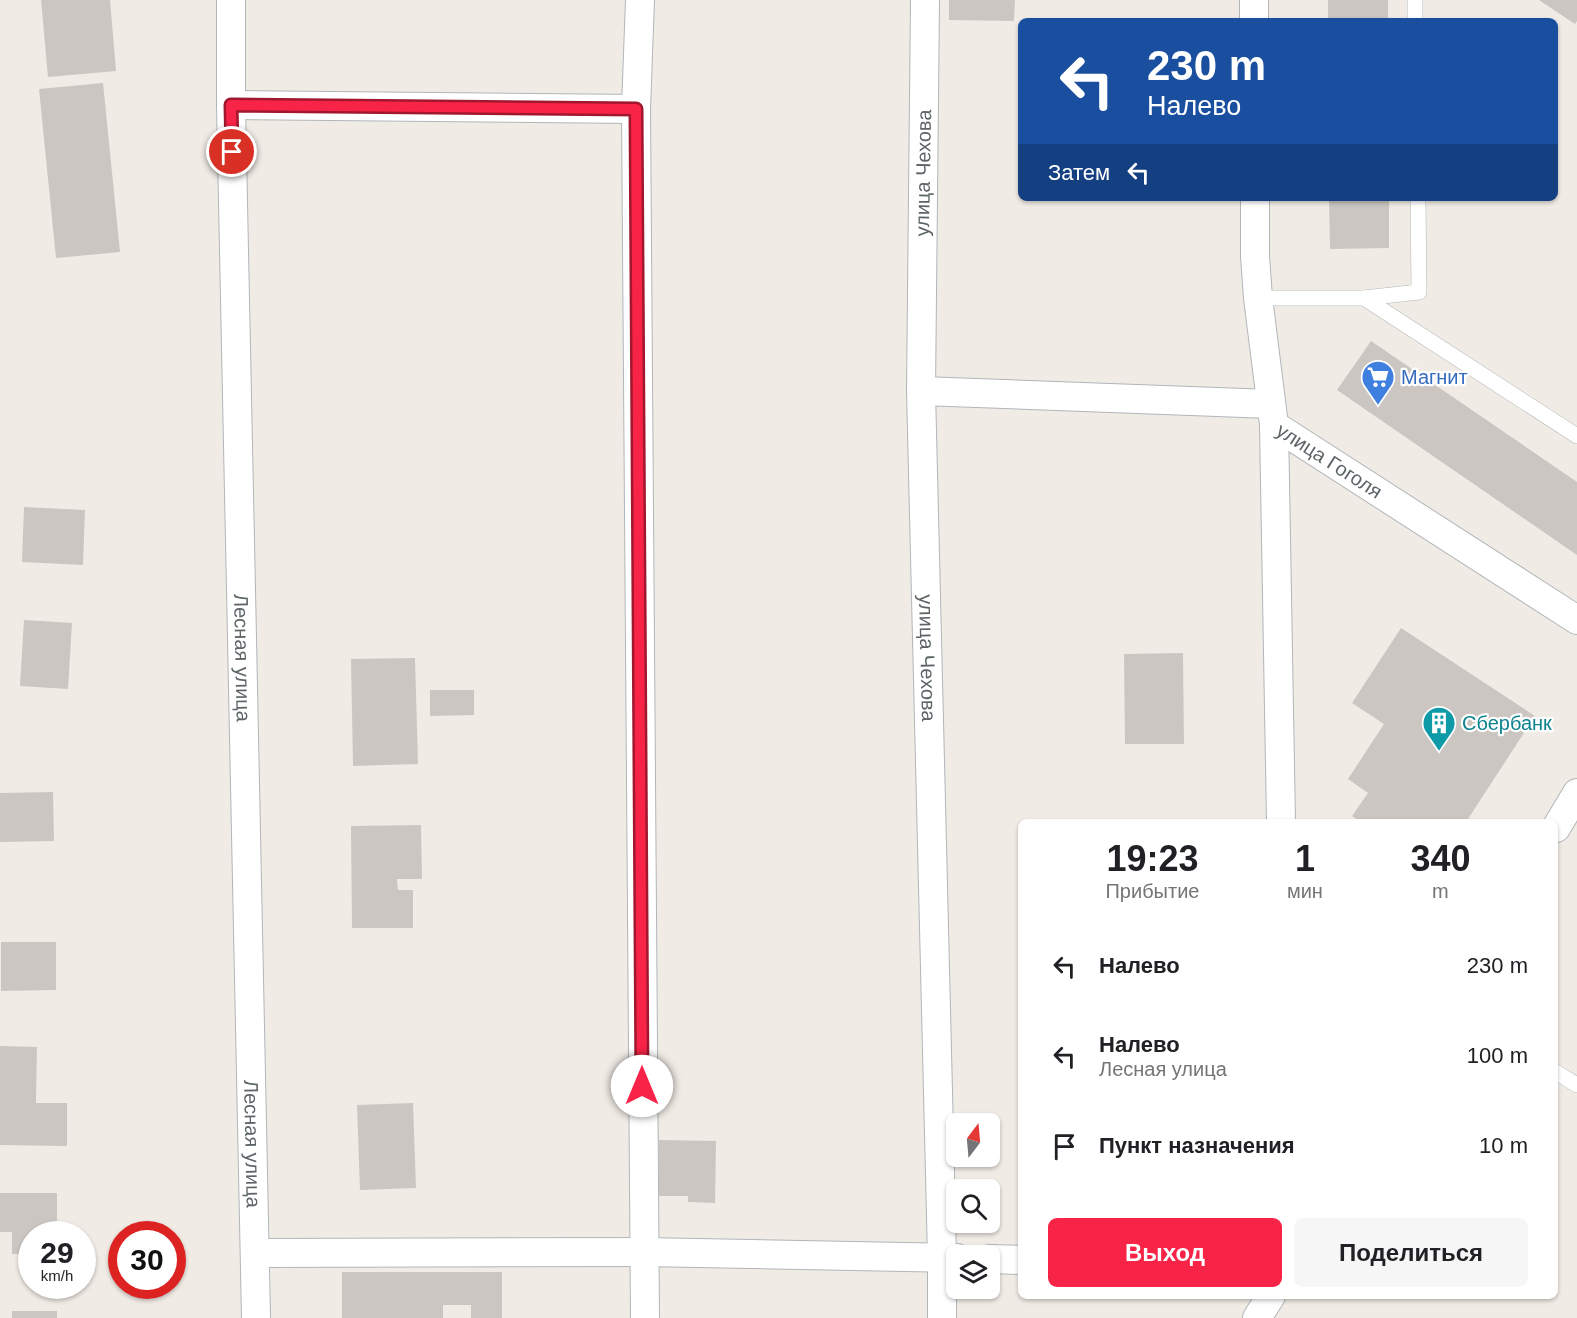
<!DOCTYPE html>
<html lang="ru">
<meta charset="utf-8">
<style>
body{margin:0;font-family:Arial,sans-serif;background:#f6f6f6;color:#202124;height:100vh;display:flex;flex-direction:column;font-size:22px;white-space:nowrap}
*{box-sizing:border-box;margin:0}
p{font-size:20px;color:#757577}
.icon{flex:none;width:33px;height:33px;fill:none;stroke:currentColor;stroke-width:2;stroke-linecap:round;stroke-linejoin:round}
.map{position:relative;flex:1;overflow:hidden}
.sheet{position:absolute;left:1018px;top:819px;width:540px;height:480px;display:flex;flex-direction:column;background:#fff;border-radius:9px;box-shadow:0 2px 4px #0004}
.sheet>*{flex:none}
.top-card{position:absolute;left:1018px;top:18px;width:540px;height:183px;border-radius:9px;box-shadow:0 2px 4px #0004;background:#1a4fa0;color:#fff;overflow:hidden}
.needle{width:39px;rotate:16deg}
.controls{position:absolute;left:946px;top:1113px;display:grid;gap:12px}
.controls a{display:grid;place-items:center;width:54px;height:54px;border-radius:9px;background:#fff;box-shadow:0 2px 4px #0004;font-size:30px}
.speed{position:absolute;left:18px;top:1221px;display:flex;gap:12px;font-size:30px;font-weight:700;text-align:center}
.speed>*{display:grid;place-content:center;width:78px;height:78px;border-radius:50%;background:#fff;box-shadow:0 2px 4px #0004;line-height:1}
.speed small{font-size:15px;font-weight:400}
.speed .limit{border:9px solid #d22;background:#fff;color:#111}
.pin{position:absolute;display:grid;place-items:center;width:51px;height:51px;color:#fff;margin:-26px;border:3px solid #fff;border-radius:50%;box-shadow:0 2px 6px #0007}
.me{position:absolute;width:66px;margin:-33px;rotate:0deg;stroke-linejoin:round;filter:drop-shadow(0 0 4px #0008)}
.turn{display:flex;align-items:center;gap:21px;height:126px;padding:0 30px;font-size:27px}
.turn .icon{width:78px;height:78px;stroke-width:2.5}
.turn b{display:block;font-size:42px;line-height:51px}
.then{display:flex;align-items:center;height:57px;padding:0 30px;background:#0003;gap:12px;font-size:22px}
.eta{display:flex;justify-content:space-evenly;align-items:center;height:102px;text-align:center}
.eta b{font-size:36px;font-weight:700;line-height:42px}
.primary-button{display:flex;gap:12px;margin-top:auto;padding:12px 30px}
.primary-button a{flex:1;height:69px;border-radius:9px;background:#f82447;color:#fff;font-size:24px;font-weight:700;line-height:69px;text-align:center}
.primary-button a+a{background:#f6f6f6;color:#202124}
ul{padding:0;list-style:none}
li{display:flex;align-items:center;gap:18px;height:90px;padding:0 30px}
li div{flex:1}
li b{display:block;font-size:22px}
li em{font-style:normal}
.map>svg:first-child{display:block}
.building{fill:#ccc6c2}
.lines{fill:none;stroke-linecap:round;stroke-linejoin:round}
.lane-casing{stroke:#b1b6b9;stroke-width:16}
.street-casing{stroke:#b1b6b9;stroke-width:30}
.lane{stroke:#fff;stroke-width:15}
.street{stroke:#fff;stroke-width:28}
.route-casing{stroke:#a1172e;stroke-width:15}
.route{stroke:#f82447;stroke-width:10}
.labels{text-anchor:middle;dominant-baseline:central;stroke-width:4.5;stroke-linejoin:round;paint-order:stroke}
.street-label{font-size:20px;fill:#5d6467;stroke:#fff}
.shop-label{font-size:20px;fill:#366cbe;stroke:#fff;text-anchor:start}
.culture-label{font-size:20px;fill:#0d838f;stroke:#fff;text-anchor:start}
</style>
<div class="map">
<svg width="1577" height="1318" viewBox="0 0 1577 1318">
<rect width="100%" height="100%" fill="#f1ebe5"/>
<g class="building">
<path d="M41 0H110L116 71 48 77Z"/>
<path d="M949 0H1015L1014 21 949 20Z"/>
<rect x="1328" y="0" width="60" height="21"/>
<path d="M1539 0H1577V21L1575 24Z"/>
<path d="M103 83 120 252 56 258 39 89Z"/>
<path d="M1329 198H1389V248L1330 249Z"/>
<path d="M1371 341 1577 482V555L1337 390Z"/>
<path d="M24 507 85 510 83 565 22 562Z"/>
<path d="M24 620 72 623 68 689 20 686Z"/>
<path d="M1401 628 1535 716 1466 822H1361L1352 816 1368 793 1348 779 1384 724 1352 703Z"/>
<path d="M1183 653 1184 744H1125L1124 654Z"/>
<path d="M415 658 418 764 353 766 351 659Z"/>
<path d="M430 690H474V715L430 716Z"/>
<path d="M53 792 54 841 0 842V793Z"/>
<path d="M421 825 422 879H397L398 890H413V928H352L351 826Z"/>
<path d="M1 942H56V990L1 991Z"/>
<path d="M0 1046 37 1047 36 1103H67V1146L0 1145Z"/>
<path d="M413 1103 416 1188 360 1190 357 1105Z"/>
<path d="M659 1140 716 1141 715 1203 688 1202V1196H659Z"/>
<path d="M0 1193H57V1234H32V1254H12V1232H0Z"/>
<path d="M342 1272H502V1318H471V1305H443V1318H342Z"/>
<rect x="12" y="1311" width="45" height="7"/>
</g>
<g class="lines">
<g class="lane-casing">
<g id="lane">
<path d="M1415 0V21"/>
<path d="M1258 298H1364L1419 292 1418 198"/>
<path d="M1364 298 1577 436"/>
<path d="M1556 1072 1577 1085"/>
</g>
</g>
<g class="street-casing">
<g id="street">
<path id="s1" d="M231 0V105L256 1318"/>
<path d="M640 0 636 109 645 1318"/>
<path id="s2" d="M925 0 921 391 942 1257V1318"/>
<path d="M1254 0V21"/>
<path d="M231 105 636 109"/>
<path id="s3" d="M1255 198V256L1258 298 1274 425 1577 620"/>
<path d="M921 391 1271 404"/>
<path d="M1274 425 1281 822"/>
<path d="M1556 828 1577 793"/>
<path d="M255 1253 644 1252 957 1258"/>
<path d="M990 1259 1022 1260"/>
<path d="M1257 1318 1271 1296"/>
</g>
</g>
<use href="#lane" class="lane"/>
<use href="#street" class="street"/>
</g>
<g class="lines">
<g class="route-casing">
<path id="route" d="M232 152 231 105 636 109 642 1086"/>
</g>
<use href="#route" class="route"/>
</g>
<defs>
<g id="supermarket-pin" transform="scale(1.725)"><path d="M0 17L-7.5 6A9.5 9.5 0 1 1 7.5 6Z" fill="#3f7fe0" stroke="#fff"/><path d="M-6-5.5h2.5l.6 2H6L4.5 2H-2.5L-4.4-4H-6ZM-1.5 3.2a1.3 1.3 0 1 0 .1 0ZM3 3.2a1.3 1.3 0 1 0 .1 0Z" fill="#fff"/></g>
<g id="building-pin" transform="scale(1.725)"><path d="M0 17L-7.5 6A9.5 9.5 0 1 1 7.5 6Z" fill="#0f9aa8" stroke="#fff"/><path d="M-4-6H4V6H1V3H-1V6H-4ZM-2.5-4.3h1.7v1.8h-1.7ZM.8-4.3h1.7v1.8H.8ZM-2.5-1h1.7V.8h-1.7ZM.8-1h1.7V.8H.8Z" fill="#fff"/></g>
</defs>
<g fill-rule="evenodd">
<use href="#supermarket-pin" x="1378" y="377"/>
<use href="#building-pin" x="1439" y="723"/>
</g>
<g class="labels">
<g class="street-label">
<text transform="translate(923 173) rotate(-89)">улица Чехова</text>
<text stroke="none"><textPath href="#s3" startOffset="294">улица Гоголя</textPath></text>
<text stroke="none"><textPath href="#s1" startOffset="658">Лесная улица</textPath></text>
<text stroke="none"><textPath href="#s2" startOffset="658">улица Чехова</textPath></text>
<text stroke="none"><textPath href="#s1" startOffset="1144">Лесная улица</textPath></text>
</g>
<g class="shop-label">
<text x="1401" y="377">Магнит</text>
</g>
<g class="culture-label">
<text x="1462" y="723">Сбербанк</text>
</g>
</g>
</svg>
<div class="controls">
<a><svg class="needle" viewBox="-14 -14 28 28"><path d="M0-13l5 13h-10z" fill="#e53935"/><path d="M0 13l5-13h-10z" fill="#757577"/></svg></a>
<a><svg class="icon" aria-label="search" viewBox="0 0 24 24"><circle cx="10" cy="10" r="6"/><path d="M15 15l6 6"/></svg></a>
<a><svg class="icon" aria-label="layers" viewBox="0 0 24 24"><path d="M12 4l9 5-9 5-9-5zM3 14l9 5 9-5"/></svg></a>
</div>
<div class="speed"><div>29<small>km/h</small></div><div class="limit">30</div></div>
<div class="pin" style="left:232px;top:152px;background:#d93025"><svg class="icon" aria-label="arrive" viewBox="0 0 24 24"><path d="M6 21V4h12l-3 4 3 4H6"/></svg></div>
<svg class="me" style="left:642px;top:1086px" viewBox="-20 -20 40 40"><circle r="19" fill="#fff"/><path d="M0-13L10 11 0 6-10 11z" fill="#f82447"/></svg>
<div class="top-card">
<div class="turn"><svg class="icon" aria-label="left" viewBox="0 0 24 24"><path d="M17 20v-9H6M10 6l-5 5 5 5"/></svg><div><b>230 m</b>Налево</div></div>
<div class="then">Затем<svg class="icon" aria-label="left" viewBox="0 0 24 24"><path d="M17 20v-9H6M10 6l-5 5 5 5"/></svg></div>
</div>
<section class="sheet">
<div class="eta">
<div><b>19:23</b><p>Прибытие</p></div>
<div><b>1</b><p>мин</p></div>
<div><b>340</b><p>m</p></div>
</div>
<ul>
<li><svg class="icon" aria-label="left" viewBox="0 0 24 24"><path d="M17 20v-9H6M10 6l-5 5 5 5"/></svg><div><b>Налево</b></div><em>230 m</em></li>
<li><svg class="icon" aria-label="left" viewBox="0 0 24 24"><path d="M17 20v-9H6M10 6l-5 5 5 5"/></svg><div><b>Налево</b><p>Лесная улица</p></div><em>100 m</em></li>
<li><svg class="icon" aria-label="arrive" viewBox="0 0 24 24"><path d="M6 21V4h12l-3 4 3 4H6"/></svg><div><b>Пункт назначения</b></div><em>10 m</em></li>
</ul>
<div class="primary-button"><a>Выход</a><a>Поделиться</a></div>
</section>
</div>
